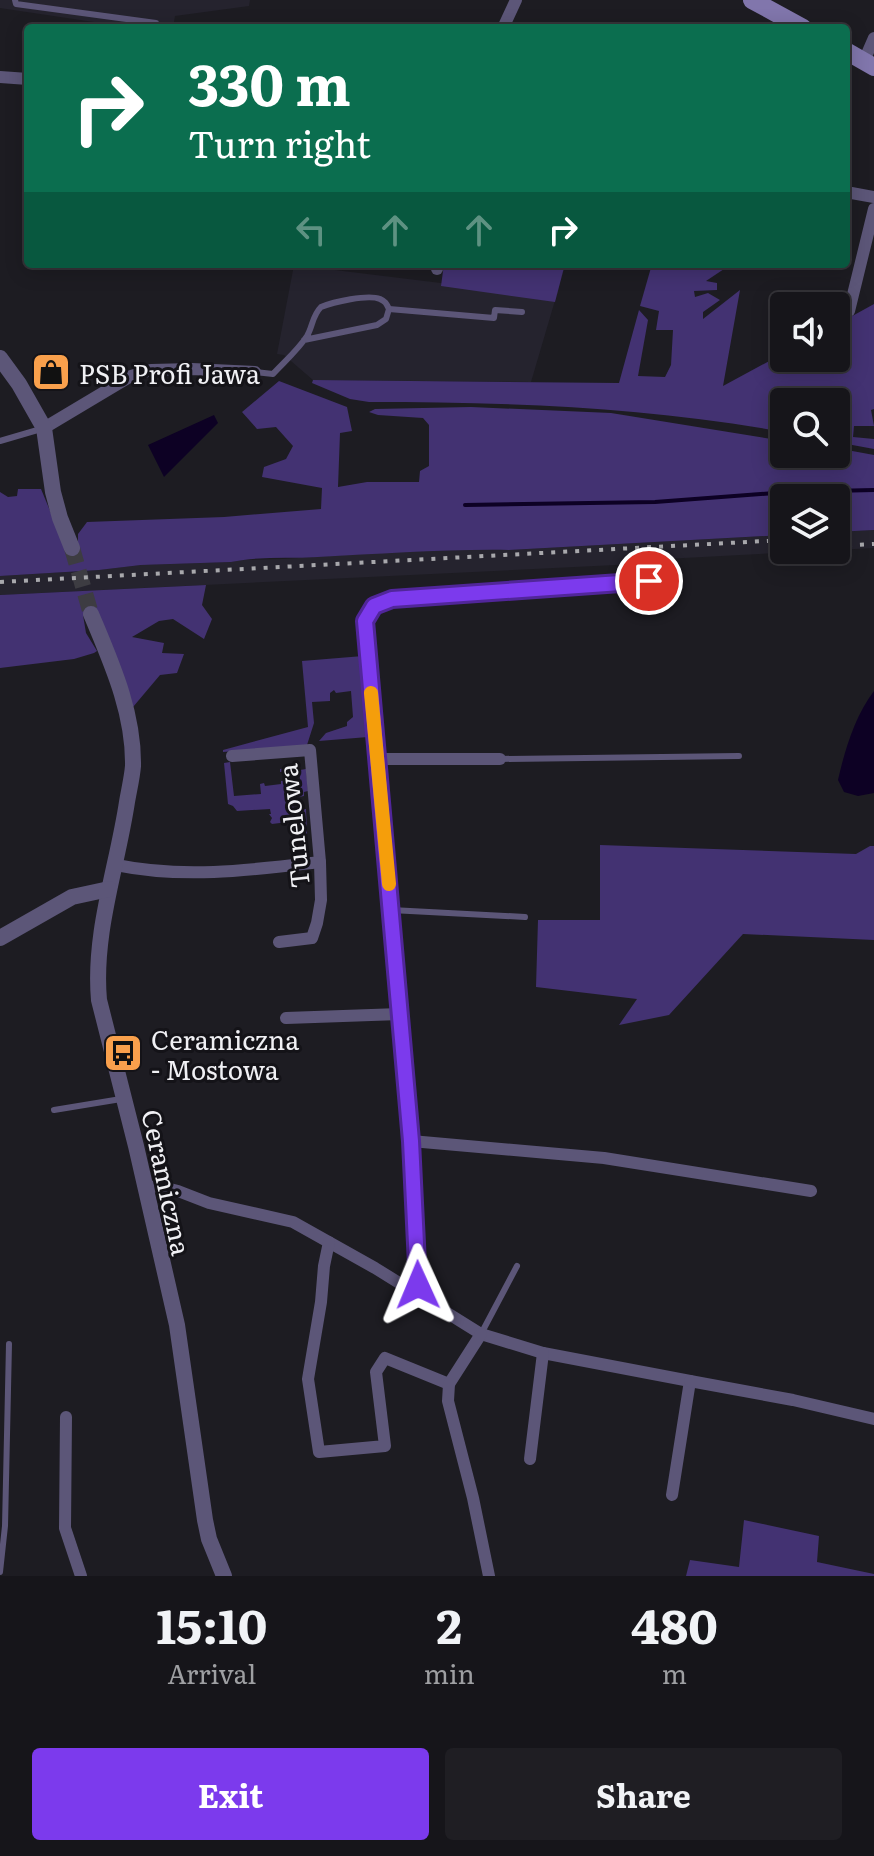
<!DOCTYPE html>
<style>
body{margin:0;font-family:Literata,serif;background:#1f1e23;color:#f1f3f6;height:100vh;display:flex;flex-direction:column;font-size:30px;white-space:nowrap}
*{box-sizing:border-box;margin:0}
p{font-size:26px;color:#9e9fa2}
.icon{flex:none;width:44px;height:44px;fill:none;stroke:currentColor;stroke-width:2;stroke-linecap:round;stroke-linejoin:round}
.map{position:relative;height:1576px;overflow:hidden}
.drawer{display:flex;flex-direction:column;background:#16151a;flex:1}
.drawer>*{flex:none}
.hud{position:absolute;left:24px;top:24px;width:826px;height:244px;border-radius:8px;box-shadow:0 4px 20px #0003,0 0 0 2px #353439;background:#0b6e4f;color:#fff;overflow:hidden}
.buttons{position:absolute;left:770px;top:292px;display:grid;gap:16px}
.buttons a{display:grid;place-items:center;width:80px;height:80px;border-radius:8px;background:#16151a;box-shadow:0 4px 20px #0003,0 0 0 2px #353439;font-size:40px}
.pin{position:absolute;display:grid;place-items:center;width:68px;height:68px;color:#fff;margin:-34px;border:4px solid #fff;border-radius:50%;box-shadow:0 2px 8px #0007}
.me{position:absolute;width:88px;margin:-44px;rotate:359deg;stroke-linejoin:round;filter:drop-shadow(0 0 6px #0008)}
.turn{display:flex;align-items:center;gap:28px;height:168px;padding:0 32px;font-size:36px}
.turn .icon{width:104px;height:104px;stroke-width:2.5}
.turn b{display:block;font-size:56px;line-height:68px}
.lanes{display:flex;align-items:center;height:76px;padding:0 32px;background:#0003;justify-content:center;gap:40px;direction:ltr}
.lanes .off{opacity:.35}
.eta{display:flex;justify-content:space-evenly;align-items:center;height:136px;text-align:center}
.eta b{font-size:48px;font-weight:700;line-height:56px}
.cta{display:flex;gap:16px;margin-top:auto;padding:16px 32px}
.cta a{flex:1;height:92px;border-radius:8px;background:#7c3aed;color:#fff;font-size:32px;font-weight:700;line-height:92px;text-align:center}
.cta a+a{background:#1f1e23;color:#f1f3f6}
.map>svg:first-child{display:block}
.built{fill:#25232e}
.green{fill:#433272}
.water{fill:#0d0124}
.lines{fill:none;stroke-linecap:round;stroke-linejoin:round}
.stream{stroke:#0d0124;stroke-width:4}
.tertiary-tunnel{stroke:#3d3c42;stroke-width:16;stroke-dasharray:16 8;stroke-linecap:butt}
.service{stroke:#5c5678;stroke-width:6}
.minor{stroke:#5c5678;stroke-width:12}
.tertiary{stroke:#5c5678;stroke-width:16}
.secondary{stroke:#8176ac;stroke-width:18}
.rail{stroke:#a8a8ac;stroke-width:4;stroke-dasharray:4 8;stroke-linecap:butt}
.route-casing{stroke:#51269a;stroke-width:20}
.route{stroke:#7c3aed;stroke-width:14}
.slow{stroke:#f59e0b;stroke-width:14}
.labels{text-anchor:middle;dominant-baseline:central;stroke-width:6;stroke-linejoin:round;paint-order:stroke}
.poi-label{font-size:26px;fill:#f0f0f4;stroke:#141318;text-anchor:start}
.street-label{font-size:26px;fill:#f0f0f4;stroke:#141318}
</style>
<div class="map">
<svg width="874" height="1576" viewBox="0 0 874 1576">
<rect width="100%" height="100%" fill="#1d1c22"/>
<g class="built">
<path d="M0 0H250L249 6 175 16 173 28H141L107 24 0 8Z"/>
<path d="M294 265 556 297 531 382 313 380 284 355 277 354Z"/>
<path d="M874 530V548L836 550V532Z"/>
<path d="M784 535V550H832L665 559 636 564 0 595V576L98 570 141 565 231 562 242 560 282 559 375 553 471 549 509 550Z"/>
</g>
<g class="green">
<path d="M444 264H565L555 302 441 286Z"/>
<path d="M652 264H722L724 269 706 281 717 283V290L694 291 695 297 708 293 720 300 703 312V319L740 290 723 386 784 353V358H836V325L874 304V409L871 410 874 426H854L853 437 874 439V449L836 442V402H784V432C647 407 508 402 369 402L350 399 312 383 313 380 619 383 639 310 648 320 638 376 665 377 671 365 673 330H656L659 311 640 306Z"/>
<path d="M279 381 347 407 352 431 340 433 338 487 367 482H419L420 471 429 466V425L423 418 378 415 369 412 375 409 471 407 611 413 784 441V454H836V448L874 455V530L836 532V498H784V535L509 550C445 549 382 554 318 557 289 559 259 556 231 562L141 565 99 570 0 576V492L8 497 17 496 18 489H41L66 549 78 547V534L87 522 224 517 321 509 322 488 262 477 264 467 286 459 293 446 276 427 257 429 242 412Z"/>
<path d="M206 585 202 605 212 619 204 639 173 619 159 621 132 637 164 643 162 653 184 654 177 673 160 675 133 707 83 615 86 633 97 651 94 653 74 659 0 668V595Z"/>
<path d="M363 656 368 737 319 741 326 733 347 726V722L353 717 351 691 336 693 334 690 330 693V701L312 702 314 723 307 745 223 752V750L308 727 302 661Z"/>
<path d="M230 762 234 796 261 794 260 784 264 783 265 786 281 784V781L300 779 299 770 280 772V769L300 767V770L306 769 308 791 304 792V796L294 798 292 801 294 810 306 809 307 834H301V822H297L296 816H288V822L272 824 270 822 272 818 269 814H271L270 809 237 811 233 806 228 804 224 763Z"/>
<path d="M600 845 856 854 870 846H874V940L743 934 669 1015 619 1025 637 999 536 987 538 920H600Z"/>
<path d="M744 1520 819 1536 817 1562 874 1574V1576H686L690 1560 739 1567Z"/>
</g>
<g class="water">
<path d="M214 415 218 423 164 477 148 445Z"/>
<path d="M874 691V793L858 796 844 792 838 780C845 749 855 716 874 691Z"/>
</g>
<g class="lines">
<path class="stream" d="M465 505 655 502 787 492 874 490"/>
<path class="tertiary-tunnel" d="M72 548 91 614"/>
<g class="service">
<path d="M15 0 16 4 156 23"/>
<path d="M389 309 494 318 495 310 522 312"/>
<path d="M255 372 273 374C284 362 298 350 307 336 313 326 312 316 321 307 333 302 368 294 380 299 386 302 386 303 389 309L386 319 377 325 304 340"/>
<path d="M0 441 41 429"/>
<path d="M500 759 739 756"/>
<path d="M391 910 525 917"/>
<path d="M54 1110 121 1099"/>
<path d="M481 1334 517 1266"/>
<path d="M0 1572 5 1526 9 1344"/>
</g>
<g class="minor">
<path d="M503 28 516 0"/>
<path d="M864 61 874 38"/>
<path d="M0 77 28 79"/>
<path d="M846 192 874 197"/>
<path d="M437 269V264"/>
<path d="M836 316 849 311 874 209"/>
<path d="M44 428 131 376 151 370 192 369 255 372"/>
<path d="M232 756 310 750 320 862 321 900 317 923 312 938 279 942"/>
<path d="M377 759H500"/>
<path d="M116 865C184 879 252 870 320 862"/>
<path d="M286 1018 400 1014"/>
<path d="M411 1141 604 1158 811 1191"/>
<path d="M145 1188 158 1186 178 1191 209 1203 293 1222 375 1268 481 1334 543 1353 690 1381 672 1495"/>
<path d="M329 1242 324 1266 321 1302 308 1379 319 1452 385 1446 376 1372 385 1358 449 1384"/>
<path d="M415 1292 418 1285 419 1274 400 1014 365 621 374 606 392 599 649 581"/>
<path d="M481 1334 449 1384 448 1401 473 1498 489 1576"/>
<path d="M690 1381 793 1400 874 1419"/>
<path d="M66 1417 65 1528 81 1576"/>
<path d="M530 1459 543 1353"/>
</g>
<g class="tertiary">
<path d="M0 358 19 384 44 428 53 492 60 518 72 548"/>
<path d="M91 614C111 662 134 712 133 766 132 778 129 790 127 802 117 868 93 933 99 1000L136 1146 177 1325 205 1520 209 1539 224 1576"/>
<path d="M0 938 72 897 109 889"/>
</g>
<g class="secondary">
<path d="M752 0 803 28"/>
<path d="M846 51 874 67"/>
</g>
<g class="rail">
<path d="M836 546 874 544"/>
<path d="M0 582 784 540"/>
</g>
</g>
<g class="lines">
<g class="route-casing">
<path id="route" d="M418 1285 411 1141 365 621 374 606 392 599 649 581"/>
</g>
<use href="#route" class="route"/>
<path class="slow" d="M371 693 389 884"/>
</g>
<defs>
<g id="shop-square" transform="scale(2)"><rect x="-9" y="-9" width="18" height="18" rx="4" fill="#f9a04c" stroke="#141318"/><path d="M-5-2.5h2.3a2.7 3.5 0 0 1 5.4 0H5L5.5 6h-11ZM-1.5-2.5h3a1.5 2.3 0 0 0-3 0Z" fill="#111"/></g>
<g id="bus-square" transform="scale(2)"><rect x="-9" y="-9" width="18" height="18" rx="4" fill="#f9a04c" stroke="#141318"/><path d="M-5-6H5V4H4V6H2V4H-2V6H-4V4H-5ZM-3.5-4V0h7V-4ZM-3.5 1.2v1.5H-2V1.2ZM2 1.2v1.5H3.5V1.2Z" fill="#111"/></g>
</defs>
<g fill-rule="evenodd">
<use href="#shop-square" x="51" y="372"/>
<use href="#bus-square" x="123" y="1053"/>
</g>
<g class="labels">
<g class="poi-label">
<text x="79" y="372">PSB Profi Jawa</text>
<text x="151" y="1038">Ceramiczna<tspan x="151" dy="30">- Mostowa</tspan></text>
</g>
<g class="street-label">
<text transform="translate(292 826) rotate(-96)">Tunelowa</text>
<text transform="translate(168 1182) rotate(78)">Ceramiczna</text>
</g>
</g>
</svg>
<div class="buttons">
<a><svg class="icon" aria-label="sound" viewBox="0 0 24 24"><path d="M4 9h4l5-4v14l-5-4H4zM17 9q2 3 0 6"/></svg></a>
<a><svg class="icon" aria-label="search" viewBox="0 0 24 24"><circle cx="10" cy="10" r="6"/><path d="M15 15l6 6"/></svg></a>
<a><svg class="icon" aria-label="layers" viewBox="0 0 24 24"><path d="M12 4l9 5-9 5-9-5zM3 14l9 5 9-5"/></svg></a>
</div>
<div class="pin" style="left:649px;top:581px;background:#d93025"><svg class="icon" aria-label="arrive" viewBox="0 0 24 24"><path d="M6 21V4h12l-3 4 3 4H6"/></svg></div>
<svg class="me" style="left:418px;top:1285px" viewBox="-20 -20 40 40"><path d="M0-17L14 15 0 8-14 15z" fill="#7c3aed" stroke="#fff" stroke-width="4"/></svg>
<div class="hud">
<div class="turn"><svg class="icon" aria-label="right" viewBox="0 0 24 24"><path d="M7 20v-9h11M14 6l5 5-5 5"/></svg><div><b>330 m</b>Turn right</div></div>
<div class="lanes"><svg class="icon off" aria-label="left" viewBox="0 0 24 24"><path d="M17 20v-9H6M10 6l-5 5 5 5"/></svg><svg class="icon off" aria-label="ahead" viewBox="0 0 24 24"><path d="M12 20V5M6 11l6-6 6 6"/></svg><svg class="icon off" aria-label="ahead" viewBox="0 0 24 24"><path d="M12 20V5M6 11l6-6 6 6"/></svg><svg class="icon" aria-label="right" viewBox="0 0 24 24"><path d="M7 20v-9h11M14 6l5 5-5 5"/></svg></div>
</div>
</div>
<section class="drawer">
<div class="eta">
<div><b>15:10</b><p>Arrival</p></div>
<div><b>2</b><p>min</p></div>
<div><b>480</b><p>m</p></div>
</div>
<div class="cta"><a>Exit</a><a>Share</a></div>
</section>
